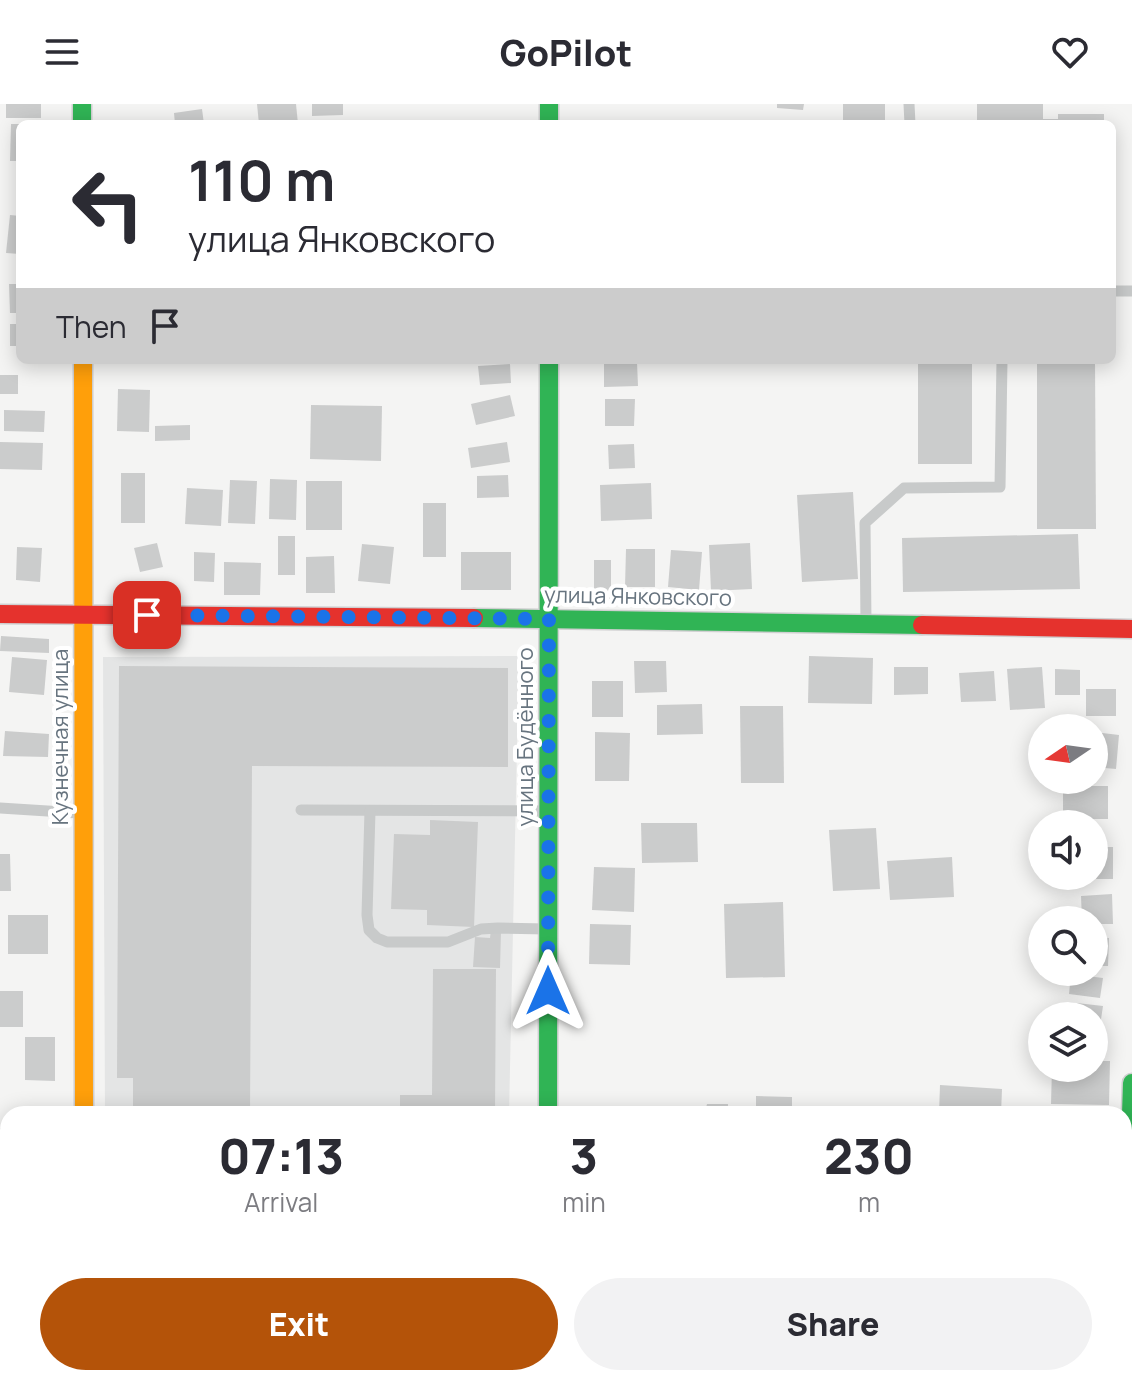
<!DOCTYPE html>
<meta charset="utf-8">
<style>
body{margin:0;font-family:Manrope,sans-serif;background:#f2f2f3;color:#2b2b33;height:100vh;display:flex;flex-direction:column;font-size:30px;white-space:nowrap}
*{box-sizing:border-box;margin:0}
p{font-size:26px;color:#7c7c81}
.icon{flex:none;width:44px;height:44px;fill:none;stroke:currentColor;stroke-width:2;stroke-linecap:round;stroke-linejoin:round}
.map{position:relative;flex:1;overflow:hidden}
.drawer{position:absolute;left:0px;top:1002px;width:1132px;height:280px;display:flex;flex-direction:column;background:#fff;border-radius:24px 24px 0 0;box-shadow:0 4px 20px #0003}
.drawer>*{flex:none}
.hud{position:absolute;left:16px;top:16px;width:1100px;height:244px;border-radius:12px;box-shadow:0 4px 20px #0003;background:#fff;color:#2b2b33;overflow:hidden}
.needle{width:52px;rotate:257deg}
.fabs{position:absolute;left:1028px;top:610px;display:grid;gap:16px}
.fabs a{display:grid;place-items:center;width:80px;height:80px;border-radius:50%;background:#fff;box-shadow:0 4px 20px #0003;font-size:40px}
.pin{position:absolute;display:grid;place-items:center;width:68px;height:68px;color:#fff;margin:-34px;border-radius:16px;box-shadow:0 4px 12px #0006}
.me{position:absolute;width:88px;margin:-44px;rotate:0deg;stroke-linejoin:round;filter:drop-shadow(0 0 6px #0008)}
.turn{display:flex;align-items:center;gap:28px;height:168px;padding:0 40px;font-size:36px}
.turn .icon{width:104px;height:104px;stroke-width:2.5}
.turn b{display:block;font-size:56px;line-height:68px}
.then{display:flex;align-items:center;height:76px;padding:0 40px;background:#0003;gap:16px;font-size:30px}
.eta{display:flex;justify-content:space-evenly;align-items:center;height:136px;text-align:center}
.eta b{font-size:48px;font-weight:800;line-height:56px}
.action{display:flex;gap:16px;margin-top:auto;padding:16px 40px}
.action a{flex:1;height:92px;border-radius:48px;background:#b45309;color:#fff;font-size:32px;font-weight:800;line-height:92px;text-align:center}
.action a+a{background:#f2f2f3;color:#2b2b33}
header{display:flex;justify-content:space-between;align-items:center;height:104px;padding:0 40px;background:#fff;font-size:36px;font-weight:800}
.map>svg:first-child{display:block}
.built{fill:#e4e5e5}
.building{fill:#cbcccc}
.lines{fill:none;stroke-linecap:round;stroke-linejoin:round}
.fast-casing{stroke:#d0d0d1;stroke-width:21}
.slow-casing{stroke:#d0d0d1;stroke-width:21}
.jam-casing{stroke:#d0d0d1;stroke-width:21}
.lane{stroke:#c8caca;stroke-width:11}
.fast{stroke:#30b455;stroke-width:18}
.slow{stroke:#ff9f0a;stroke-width:18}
.jam{stroke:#e5322d;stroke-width:18}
.route{stroke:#1a73e8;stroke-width:14;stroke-dasharray:0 25.2}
.labels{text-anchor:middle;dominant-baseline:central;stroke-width:8;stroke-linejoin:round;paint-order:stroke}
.street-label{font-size:22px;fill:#67747f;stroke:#fff}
</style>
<header><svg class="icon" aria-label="menu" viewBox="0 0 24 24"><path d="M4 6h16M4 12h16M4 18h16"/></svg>GoPilot<svg class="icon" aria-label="heart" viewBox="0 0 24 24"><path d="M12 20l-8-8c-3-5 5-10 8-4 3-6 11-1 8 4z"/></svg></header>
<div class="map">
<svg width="1132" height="1282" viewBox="0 0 1132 1282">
<rect width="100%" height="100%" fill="#f4f4f3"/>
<path class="built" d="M519 552 509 1010H105L103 553Z"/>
<g class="building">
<rect x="6" y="0" width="35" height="14"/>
<path d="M257 0H296L298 20H259Z"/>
<path d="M312 0H343V11L312 12Z"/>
<path d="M777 0H804L803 6 777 4Z"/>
<rect x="843" y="0" width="42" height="20"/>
<path d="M977 0H1043V15H1058V10H1104V20H977Z"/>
<path d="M202 5 204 20H175L174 9Z"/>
<path d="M11 20H20V57H10Z"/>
<path d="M10 111 20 112V150L6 149Z"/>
<path d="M9 180H20V209H10Z"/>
<rect x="10" y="220" width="10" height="22"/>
<path d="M118 256H153V258L118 260Z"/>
<rect x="918" y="256" width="54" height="104"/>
<path d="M1037 256H1095L1096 425H1037Z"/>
<path d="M637 258 638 282 604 283V259Z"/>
<path d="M510 260 511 279 480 281 478 262Z"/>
<rect x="0" y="271" width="18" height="19"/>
<path d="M118 285 150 286 149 328 117 327Z"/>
<path d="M510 291 515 312 476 321 471 300Z"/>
<path d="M605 295H635L634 322H605Z"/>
<path d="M311 301 382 302 381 357 310 355Z"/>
<path d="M4 306 45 307 44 328 4 327Z"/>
<path d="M190 321V336L155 337V322Z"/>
<path d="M0 338 43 339 42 366 0 365Z"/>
<path d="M507 338 510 358 471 364 468 344Z"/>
<path d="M634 340 635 364 609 365 608 341Z"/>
<rect x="121" y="369" width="24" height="50"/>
<path d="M508 371 509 393 477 394V372Z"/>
<path d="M270 375 297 376 296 416 269 415Z"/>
<path d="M230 376 257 377 255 420 228 419Z"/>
<rect x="306" y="377" width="36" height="49"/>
<path d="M651 379 652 415 601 417 600 381Z"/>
<path d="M187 384 223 386 221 422 185 420Z"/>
<path d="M853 388 858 475 802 478 797 391Z"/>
<rect x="423" y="399" width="23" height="54"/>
<path d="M1078 430 1080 485 903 488 902 434Z"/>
<rect x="278" y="432" width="17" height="39"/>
<path d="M157 439 163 463 140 468 134 444Z"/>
<path d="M750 439 752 485 711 487 709 441Z"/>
<path d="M362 440 394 443 390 480 358 477Z"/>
<path d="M17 443 42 444 40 478 16 476Z"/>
<path d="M626 445H655V483H625Z"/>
<path d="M671 446 702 448 699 486 668 483Z"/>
<path d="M194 448 215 449 214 478 194 477Z"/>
<rect x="461" y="448" width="50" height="38"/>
<path d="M334 452 335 489H306V453Z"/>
<rect x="594" y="456" width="17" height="41"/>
<path d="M224 458 261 459 260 491H224Z"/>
<path d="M1 532 49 535V549L0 547Z"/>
<path d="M809 552 873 554 872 600 808 599Z"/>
<path d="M12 553 47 556 44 591 9 588Z"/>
<path d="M634 557H666L667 588 635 589Z"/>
<path d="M119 562 508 564V663L252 662 250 1010H133V974H117Z"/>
<path d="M894 563H928V590L894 591Z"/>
<path d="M1042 563 1045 604 1010 606 1007 565Z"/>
<path d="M1055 565 1080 566V591H1055Z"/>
<path d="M994 567 996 597 961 598 959 569Z"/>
<rect x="592" y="577" width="31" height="36"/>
<rect x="1086" y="585" width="30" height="27"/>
<path d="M702 600 703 630 657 631V601Z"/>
<path d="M740 602H783L784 679H741Z"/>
<path d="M5 627 49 630 48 653 3 652Z"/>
<path d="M595 628 630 629 629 677H595Z"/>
<path d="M1094 628 1119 631 1116 665 1094 663Z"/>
<rect x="1063" y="682" width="45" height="33"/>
<path d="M430 716 478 718 474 823 427 821V806L391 805 394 730 430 731Z"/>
<path d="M641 719H697L698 758 642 759Z"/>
<path d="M876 724 880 785 833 787 829 726Z"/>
<path d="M1094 743H1113V775H1080V772H1094Z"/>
<path d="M0 750H10L11 787H0Z"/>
<path d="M952 753 954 793 890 796 887 757Z"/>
<path d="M594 763 635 764 634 808 592 806Z"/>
<path d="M1112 790 1113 820H1094V816H1082L1081 792Z"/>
<path d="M783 798 785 873 726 874 724 800Z"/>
<rect x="8" y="811" width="40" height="39"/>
<path d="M590 820 631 821 630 861 589 860Z"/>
<path d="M491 826 501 827 500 864 473 863 475 833 490 834Z"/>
<path d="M1094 833 1109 834 1108 862H1094Z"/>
<path d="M433 865H496L495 1010H400V991H432Z"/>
<path d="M1071 870 1103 874 1100 894 1069 890Z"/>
<rect x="0" y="887" width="23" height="36"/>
<path d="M1068 898 1103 902 1100 922 1094 921V912H1067Z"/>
<path d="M1094 927 1101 928 1099 949H1094Z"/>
<path d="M25 933H55V977L25 976Z"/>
<path d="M1094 957H1110L1109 1001 1051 1000 1052 964H1094Z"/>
<path d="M940 981 1002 985 1001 1010H939Z"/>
<path d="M756 992 792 993V1010H756Z"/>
<path d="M707 1000H728V1004H740V1010H702V1004H706Z"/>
<rect x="0" y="1024" width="8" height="49"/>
<path d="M8 1160V1196H0V1161Z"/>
<rect x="374" y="1274" width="37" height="8"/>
<rect x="784" y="1274" width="23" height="8"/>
<path d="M885 1274H909L908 1282H884Z"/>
<path d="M996 1274H1017L1016 1282H995Z"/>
<rect x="1054" y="1274" width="40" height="8"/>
</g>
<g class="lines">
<g class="fast-casing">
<g id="fast">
<path d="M82 0V20"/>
<path d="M549 0V20"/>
<path d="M474 514 922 521"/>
<path d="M548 1010 549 256"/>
<path d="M1124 1229 1132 979"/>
<path d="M564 1274V1282"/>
</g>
</g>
<g class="slow-casing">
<g id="slow">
<path d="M83 256 84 1010"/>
<path d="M86 1274V1282"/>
<path d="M456 1274V1282"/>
<path d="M1121 1282 1122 1274"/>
</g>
</g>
<g class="jam-casing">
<g id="jam">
<path d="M0 510 474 514"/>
<path d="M922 521 1132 525"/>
<path d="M0 1119H8"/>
<path d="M512 1282 515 1274"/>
</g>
</g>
<g class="lane">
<path d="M909 0 910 20"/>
<path d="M1112 187H1132"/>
<path d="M866 519 865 419 904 384 1000 383 1002 256"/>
<path d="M0 704 79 709"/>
<path d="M301 706 544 707"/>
<path d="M370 707 367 811 369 826 377 834 387 838H448L481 825 498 824 547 825"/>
</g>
<use href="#fast" class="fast"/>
<use href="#slow" class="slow"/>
<use href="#jam" class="jam"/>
</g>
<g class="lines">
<path class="route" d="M147 511 549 515 548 887"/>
</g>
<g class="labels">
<g class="street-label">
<text transform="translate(638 492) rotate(1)">улица Янковского</text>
<text transform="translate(60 633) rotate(-90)">Кузнечная улица</text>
<text transform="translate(525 633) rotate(-90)">улица Будённого</text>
</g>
</g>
</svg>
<div class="fabs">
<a><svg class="needle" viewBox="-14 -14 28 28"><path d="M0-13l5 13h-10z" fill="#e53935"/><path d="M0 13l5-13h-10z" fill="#7c7c81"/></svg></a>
<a><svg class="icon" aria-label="sound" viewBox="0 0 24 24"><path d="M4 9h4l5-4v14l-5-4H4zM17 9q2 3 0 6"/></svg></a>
<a><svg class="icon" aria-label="search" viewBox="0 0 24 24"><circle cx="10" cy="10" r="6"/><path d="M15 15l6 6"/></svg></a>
<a><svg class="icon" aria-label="layers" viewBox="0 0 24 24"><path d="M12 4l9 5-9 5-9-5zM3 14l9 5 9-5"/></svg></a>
</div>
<div class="pin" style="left:147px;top:511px;background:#d93025"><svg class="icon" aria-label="arrive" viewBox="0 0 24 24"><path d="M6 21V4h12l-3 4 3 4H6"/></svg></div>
<svg class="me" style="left:548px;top:887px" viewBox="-20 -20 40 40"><path d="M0-17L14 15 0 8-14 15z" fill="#1a73e8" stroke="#fff" stroke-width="4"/></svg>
<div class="hud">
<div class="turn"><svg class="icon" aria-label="left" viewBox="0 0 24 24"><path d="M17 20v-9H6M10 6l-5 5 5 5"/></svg><div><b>110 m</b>улица Янковского</div></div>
<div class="then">Then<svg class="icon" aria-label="arrive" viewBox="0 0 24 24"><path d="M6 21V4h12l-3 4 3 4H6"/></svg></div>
</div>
<section class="drawer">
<div class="eta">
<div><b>07:13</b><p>Arrival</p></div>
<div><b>3</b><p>min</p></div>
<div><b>230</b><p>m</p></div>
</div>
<div class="action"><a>Exit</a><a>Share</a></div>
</section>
</div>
